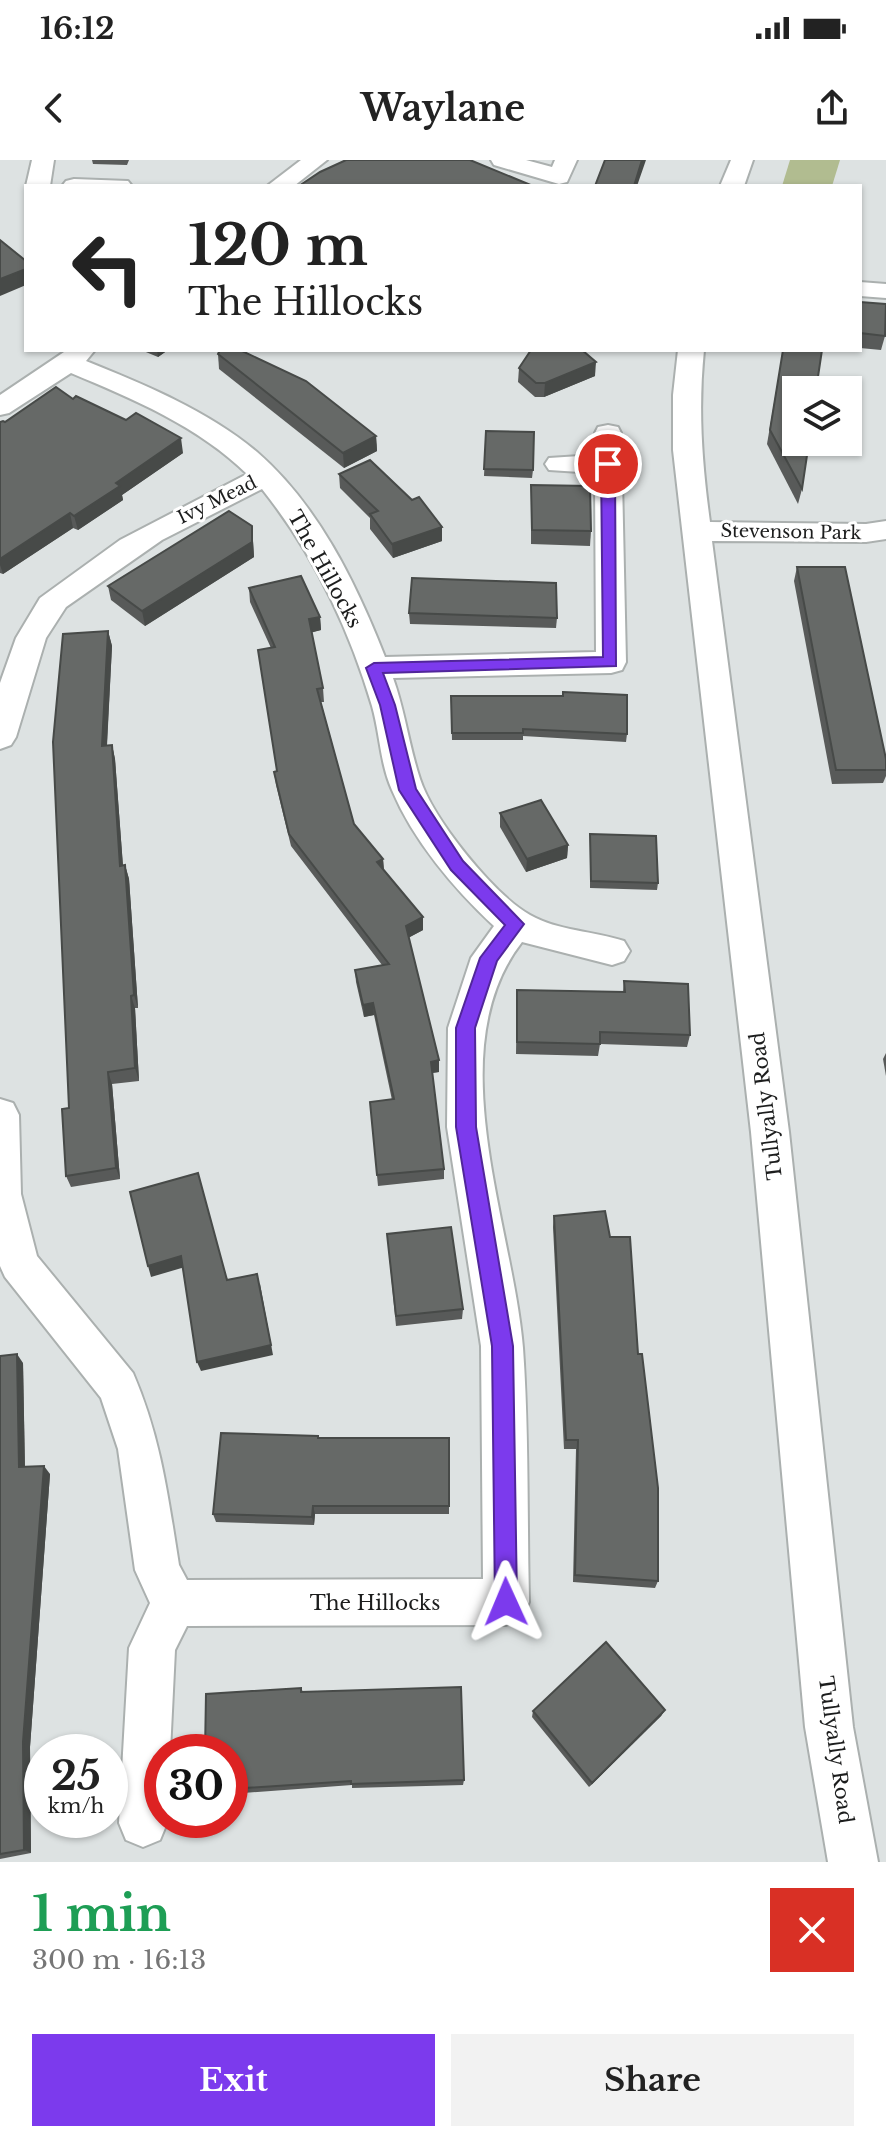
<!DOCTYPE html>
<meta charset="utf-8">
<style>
body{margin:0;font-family:"Libre Baskerville",serif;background:#f2f2f2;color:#222;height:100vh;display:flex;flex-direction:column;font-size:30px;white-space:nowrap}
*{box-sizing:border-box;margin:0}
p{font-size:26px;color:#767676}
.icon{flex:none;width:44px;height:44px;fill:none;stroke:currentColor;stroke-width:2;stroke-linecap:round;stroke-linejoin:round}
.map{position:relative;height:1702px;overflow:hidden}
.panel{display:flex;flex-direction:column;background:#fff;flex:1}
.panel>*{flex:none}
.top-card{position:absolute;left:24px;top:24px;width:838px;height:168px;border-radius:0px;box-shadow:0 2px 6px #0004;background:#fff;color:#222;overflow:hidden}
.controls{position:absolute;left:782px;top:216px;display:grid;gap:16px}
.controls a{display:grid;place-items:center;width:80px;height:80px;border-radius:0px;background:#fff;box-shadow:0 2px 6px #0004;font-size:40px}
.speed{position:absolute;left:24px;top:1574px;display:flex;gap:16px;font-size:40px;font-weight:700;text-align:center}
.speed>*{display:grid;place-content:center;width:104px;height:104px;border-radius:50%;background:#fff;box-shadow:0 2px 6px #0004;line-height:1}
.speed small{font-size:20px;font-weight:400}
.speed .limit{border:12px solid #d22;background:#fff;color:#111}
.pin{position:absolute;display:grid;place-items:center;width:68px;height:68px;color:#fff;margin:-34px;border:4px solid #fff;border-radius:50%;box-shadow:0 2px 8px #0007}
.me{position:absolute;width:88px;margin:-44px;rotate:359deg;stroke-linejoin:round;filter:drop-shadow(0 0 6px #0008)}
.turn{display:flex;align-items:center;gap:28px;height:168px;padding:0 32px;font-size:36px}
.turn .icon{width:104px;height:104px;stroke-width:2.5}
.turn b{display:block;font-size:56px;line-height:68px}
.round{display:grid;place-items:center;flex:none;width:84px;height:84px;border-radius:0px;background:#f2f2f2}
.head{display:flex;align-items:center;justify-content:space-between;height:136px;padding:0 32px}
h1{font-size:48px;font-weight:700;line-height:60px;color:#1e9e55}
.button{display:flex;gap:16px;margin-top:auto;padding:16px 32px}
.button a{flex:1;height:92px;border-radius:0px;background:#7c3aed;color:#fff;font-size:32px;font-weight:700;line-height:92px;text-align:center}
.button a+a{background:#f2f2f2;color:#222}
.status{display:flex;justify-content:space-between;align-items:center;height:56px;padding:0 40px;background:#fff;direction:ltr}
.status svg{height:22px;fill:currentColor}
header{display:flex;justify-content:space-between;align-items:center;height:104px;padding:0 32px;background:#fff;font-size:36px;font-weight:700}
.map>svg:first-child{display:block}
.green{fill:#b1bc90}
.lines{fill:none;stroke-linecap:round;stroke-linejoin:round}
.minor-casing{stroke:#abb0af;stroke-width:4}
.minor{fill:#fff;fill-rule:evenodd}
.wall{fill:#585a59}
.shaded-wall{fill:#474a48}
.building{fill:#666967;stroke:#474a48;stroke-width:2}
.route{fill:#7c3aed;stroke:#51269a;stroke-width:2}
.labels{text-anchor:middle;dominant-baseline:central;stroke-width:6;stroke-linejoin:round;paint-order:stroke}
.far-street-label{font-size:18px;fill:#1c1d1d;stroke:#fff}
.street-label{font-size:20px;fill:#1c1d1d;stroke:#fff}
</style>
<div class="status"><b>16:12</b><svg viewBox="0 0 49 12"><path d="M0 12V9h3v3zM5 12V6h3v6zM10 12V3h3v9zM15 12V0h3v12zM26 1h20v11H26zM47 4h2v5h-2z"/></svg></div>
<header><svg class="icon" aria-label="back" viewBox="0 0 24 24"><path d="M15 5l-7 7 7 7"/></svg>Waylane<svg class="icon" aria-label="share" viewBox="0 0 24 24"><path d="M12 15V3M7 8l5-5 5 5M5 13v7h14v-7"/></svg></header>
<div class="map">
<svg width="886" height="1702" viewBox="0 0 886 1702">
<rect width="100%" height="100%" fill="#dde2e2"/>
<path class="green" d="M790 0H840L832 26H782Z"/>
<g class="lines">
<g class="minor-casing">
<g id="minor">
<path d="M32 0H54L50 26H26Z"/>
<path d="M301 0H327L294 26H267Z"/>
<path d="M491 0H526L552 7 555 0H577L567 22 559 24 494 5Z"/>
<path d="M731 0H753L744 26H720Z"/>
<path d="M74 19 128 21 132 26H62L66 21Z"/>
<path d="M860 122 886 124V138L860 136Z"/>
<path d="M67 190H95L86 201C145 225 207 250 257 292 318 345 356 423 385 497L596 492 595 313 549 310 545 304 549 298 595 295V273L598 267 608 265 618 267 621 273 626 502 622 510 611 513 393 518C405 551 409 586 420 619 433 659 493 734 530 755 558 771 594 771 624 781L630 791 624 801 612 805 522 782C438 890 513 1065 523 1188 529 1272 527 1358 529 1442L522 1458 506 1465 187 1466 175 1490 170 1592H162V1660H167V1663L160 1680 143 1687 126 1680 119 1663 129 1488 150 1443 135 1410 118 1289 101 1238 5 1117 0 1106V939L13 943 19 955 21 1034 37 1096 133 1213C161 1278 168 1336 179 1405L187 1420 483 1419 481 1186 447 967 448 868 471 798 494 766C454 729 413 680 392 630 380 603 380 574 372 546 349 468 313 393 262 329L162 380 66 447 46 478 16 577 11 585 0 589V523L16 478 40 438 120 380 247 314C198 266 133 239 71 213L9 253 0 255V235Z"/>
<path d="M678 190H704C698 249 702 303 710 362L866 364 886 361V379L866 382 712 381 789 972 853 1567 878 1702H828L805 1567 751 972 673 290V235Z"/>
</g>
</g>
<use href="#minor" class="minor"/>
</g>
<g class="wall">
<path d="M92 0H129L127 5 93 4Z"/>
<path d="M860 142 885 176 881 190 860 188Z"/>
<path d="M141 190H168L158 197Z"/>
<path d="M783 190 802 329 798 344 767 284Z"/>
<path d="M218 194 376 276 377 291 344 308 219 209Z"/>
<path d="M519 208 595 216 544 237H535L518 222Z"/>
<path d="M0 262H5L183 293 122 335 123 340 78 370 73 368 3 414 0 413Z"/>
<path d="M486 271 533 310 532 318 484 316Z"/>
<path d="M339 314 412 340 442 381 393 398 370 369V358L340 328Z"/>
<path d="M531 325 591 371 590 386 531 384Z"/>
<path d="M252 366 254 397 145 466 111 440 108 426Z"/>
<path d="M797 407 886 599V616L883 623 832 624 794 421Z"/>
<path d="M249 428 320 457 321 470 312 472 323 528 324 542H321L354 664 383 699 384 710 423 757V770L408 778 439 912 432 913 444 1009V1019L378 1026 370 942 392 940 374 855 364 857 356 822 355 810 382 805 291 686 276 625 274 612 277 611 271 488 250 442Z"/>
<path d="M409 453 557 458 556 468 410 464Z"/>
<path d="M108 471 112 486 107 586 112 585 115 599 123 706 125 705 129 719 138 848H135L139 921 112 924 120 1019 71 1027 66 1016Z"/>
<path d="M451 536 627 574 626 582 523 576V580H452Z"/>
<path d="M500 653 568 685 567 698 526 712 500 667Z"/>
<path d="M590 674 658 723 657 730 590 728Z"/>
<path d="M624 821 690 875 687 887 600 884 598 896 516 894 517 830 623 832Z"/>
<path d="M886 893V916L883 899Z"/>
<path d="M554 1056 610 1077 638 1194 658 1421 655 1428 573 1422 576 1289H564L553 1067Z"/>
<path d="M387 1074 463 1149 462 1159 396 1166Z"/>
<path d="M0 1196 23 1203 25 1307 50 1314 30 1587 31 1693 0 1699Z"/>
<path d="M319 1278H449V1354H315L314 1365 216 1362 213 1354Z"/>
<path d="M301 1528 303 1532 464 1620 463 1625 352 1628V1625L230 1634V1592Z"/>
<path d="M665 1550 661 1556 589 1627 532 1557 533 1551Z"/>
</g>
<g class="shaded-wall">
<path d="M642 0H646L637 26H634Z"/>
<path d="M26 109V125L0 136V119Z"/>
<path d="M157 190H168L158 197Z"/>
<path d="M596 202 595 216 544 237 545 223Z"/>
<path d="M376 276 377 291 344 308 343 293Z"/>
<path d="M181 278 183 293 122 335 123 340 78 370 74 356 116 323Z"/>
<path d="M70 353 73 368 3 414 0 405V399Z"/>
<path d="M252 366 254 397 145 466 142 451Z"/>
<path d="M442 367V381L393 398 392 384Z"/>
<path d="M320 457 321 470 310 473 309 459Z"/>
<path d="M108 471 112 486 106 600 102 586Z"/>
<path d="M112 585 115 599 124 720 120 706Z"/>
<path d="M568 685 567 698 526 712 527 699Z"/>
<path d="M383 699 384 712 377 702Z"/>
<path d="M125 705 129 719 138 848 134 835Z"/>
<path d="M423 757V770L406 779V766Z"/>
<path d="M131 836 135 848 139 921 135 908Z"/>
<path d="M373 843 374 855 364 857 363 845Z"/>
<path d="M439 900V912L431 913V902Z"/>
<path d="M108 912 112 924 120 1019 116 1008Z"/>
<path d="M181 1096 185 1107 151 1117 148 1106Z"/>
<path d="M260 1124 273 1195 201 1211 197 1202Z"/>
<path d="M17 1194 23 1203 25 1316 19 1307Z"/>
<path d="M44 1306 50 1314 30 1587 31 1693 24 1690 23 1582Z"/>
<path d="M313 1346 315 1354 314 1365 312 1357Z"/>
<path d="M665 1550 661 1556 589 1627 592 1623Z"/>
</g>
<g class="building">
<path d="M346 0H470L533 26H299L320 12Z"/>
<path d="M605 0H642L634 26H595Z"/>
<path d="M0 80 26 101V109L0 119Z"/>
<path d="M860 142 886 144 885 176 860 173Z"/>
<path d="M220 190H240L306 221 376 276 343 293 218 194Z"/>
<path d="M531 190H582L596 202 545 223H536L519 208Z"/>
<path d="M783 190H822L816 230H796V282H809L802 329 770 270Z"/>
<path d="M56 227 73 239 76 236 126 260 136 253 181 278 116 323 120 326 74 356 70 353 0 399V262L3 261 5 262Z"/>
<path d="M486 271 534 272 533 310 484 309Z"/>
<path d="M370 300 412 340 419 337 442 367 392 384 370 354 378 351 339 314Z"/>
<path d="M531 325 590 326 591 371 532 370Z"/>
<path d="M229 351 252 366V382L142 451 108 426Z"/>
<path d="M797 407H845L886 599V610H836Z"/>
<path d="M301 416 320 457 309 459 323 528 317 529 354 664 383 699 377 702 423 757 406 766 439 900 431 902 444 1009 377 1015 370 942 394 939 373 843 363 845 355 810 389 804 289 674 274 612 277 611 258 490 275 487 249 428Z"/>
<path d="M412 418 556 423 557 458 409 453Z"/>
<path d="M108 471 102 586 112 585 120 706 125 705 134 835 131 836 135 908 108 912 116 1008 66 1016 62 949 69 948 53 582 63 474Z"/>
<path d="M563 532 627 535V574L523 569V573H452L451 536H563Z"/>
<path d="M541 640 568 685 527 699 500 653Z"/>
<path d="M590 674 656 676 658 723 591 721Z"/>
<path d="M624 821 688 824 690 875 600 872V884L517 882V830L625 832Z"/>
<path d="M198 1013 227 1120 257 1114 271 1185 197 1202 181 1096 148 1106 130 1032Z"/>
<path d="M605 1051 610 1077H630L638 1194H642L658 1328V1421L575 1415 578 1280H566L554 1056Z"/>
<path d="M451 1067 463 1149 396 1156 387 1074Z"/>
<path d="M17 1194 19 1307 44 1306 23 1582 24 1690 0 1694V1196Z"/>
<path d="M221 1273 318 1276V1278H449V1346H313L312 1357 213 1354Z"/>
<path d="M606 1482 665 1550 592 1623 533 1551Z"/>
<path d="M461 1527 464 1620 351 1624V1621L230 1629V1592H205L206 1534 301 1528V1532Z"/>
</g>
<path class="route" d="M608 300 615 304 616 506 383 513 395 545 416 629 463 701 524 764 497 801 475 868 476 967 513 1186 517 1442 514 1450 506 1453 498 1450 495 1442 492 1186 456 967V868L480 798 505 765 451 710 399 630 380 545 366 508 374 503 603 497 601 304Z"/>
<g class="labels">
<g class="far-street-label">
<text transform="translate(217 340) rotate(-26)">Ivy Mead</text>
<text transform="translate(791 372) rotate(1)">Stevenson Park</text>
</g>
<g class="street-label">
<text transform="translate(325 409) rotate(61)">The Hillocks</text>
<text transform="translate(766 946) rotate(-97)">Tullyally Road</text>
<text x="375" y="1443">The Hillocks</text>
<text transform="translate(836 1590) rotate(82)">Tullyally Road</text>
</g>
</g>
</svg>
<div class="controls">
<a><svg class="icon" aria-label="layers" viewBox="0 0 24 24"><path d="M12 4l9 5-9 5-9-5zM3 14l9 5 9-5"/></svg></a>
</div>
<div class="speed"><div>25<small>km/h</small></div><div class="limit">30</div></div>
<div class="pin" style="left:608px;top:304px;background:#d93025"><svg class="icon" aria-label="arrive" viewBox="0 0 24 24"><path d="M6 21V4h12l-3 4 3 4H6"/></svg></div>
<svg class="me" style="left:506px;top:1442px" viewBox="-20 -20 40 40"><path d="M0-17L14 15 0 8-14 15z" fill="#7c3aed" stroke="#fff" stroke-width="4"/></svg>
<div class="top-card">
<div class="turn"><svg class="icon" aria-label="left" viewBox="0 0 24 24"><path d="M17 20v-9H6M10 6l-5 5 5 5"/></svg><div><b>120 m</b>The Hillocks</div></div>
</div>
</div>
<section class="panel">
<div class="head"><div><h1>1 min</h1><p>300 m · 16:13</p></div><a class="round" style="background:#d93025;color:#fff"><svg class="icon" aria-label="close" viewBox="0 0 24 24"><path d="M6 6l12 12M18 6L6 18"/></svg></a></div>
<div class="button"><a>Exit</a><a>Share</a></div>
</section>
